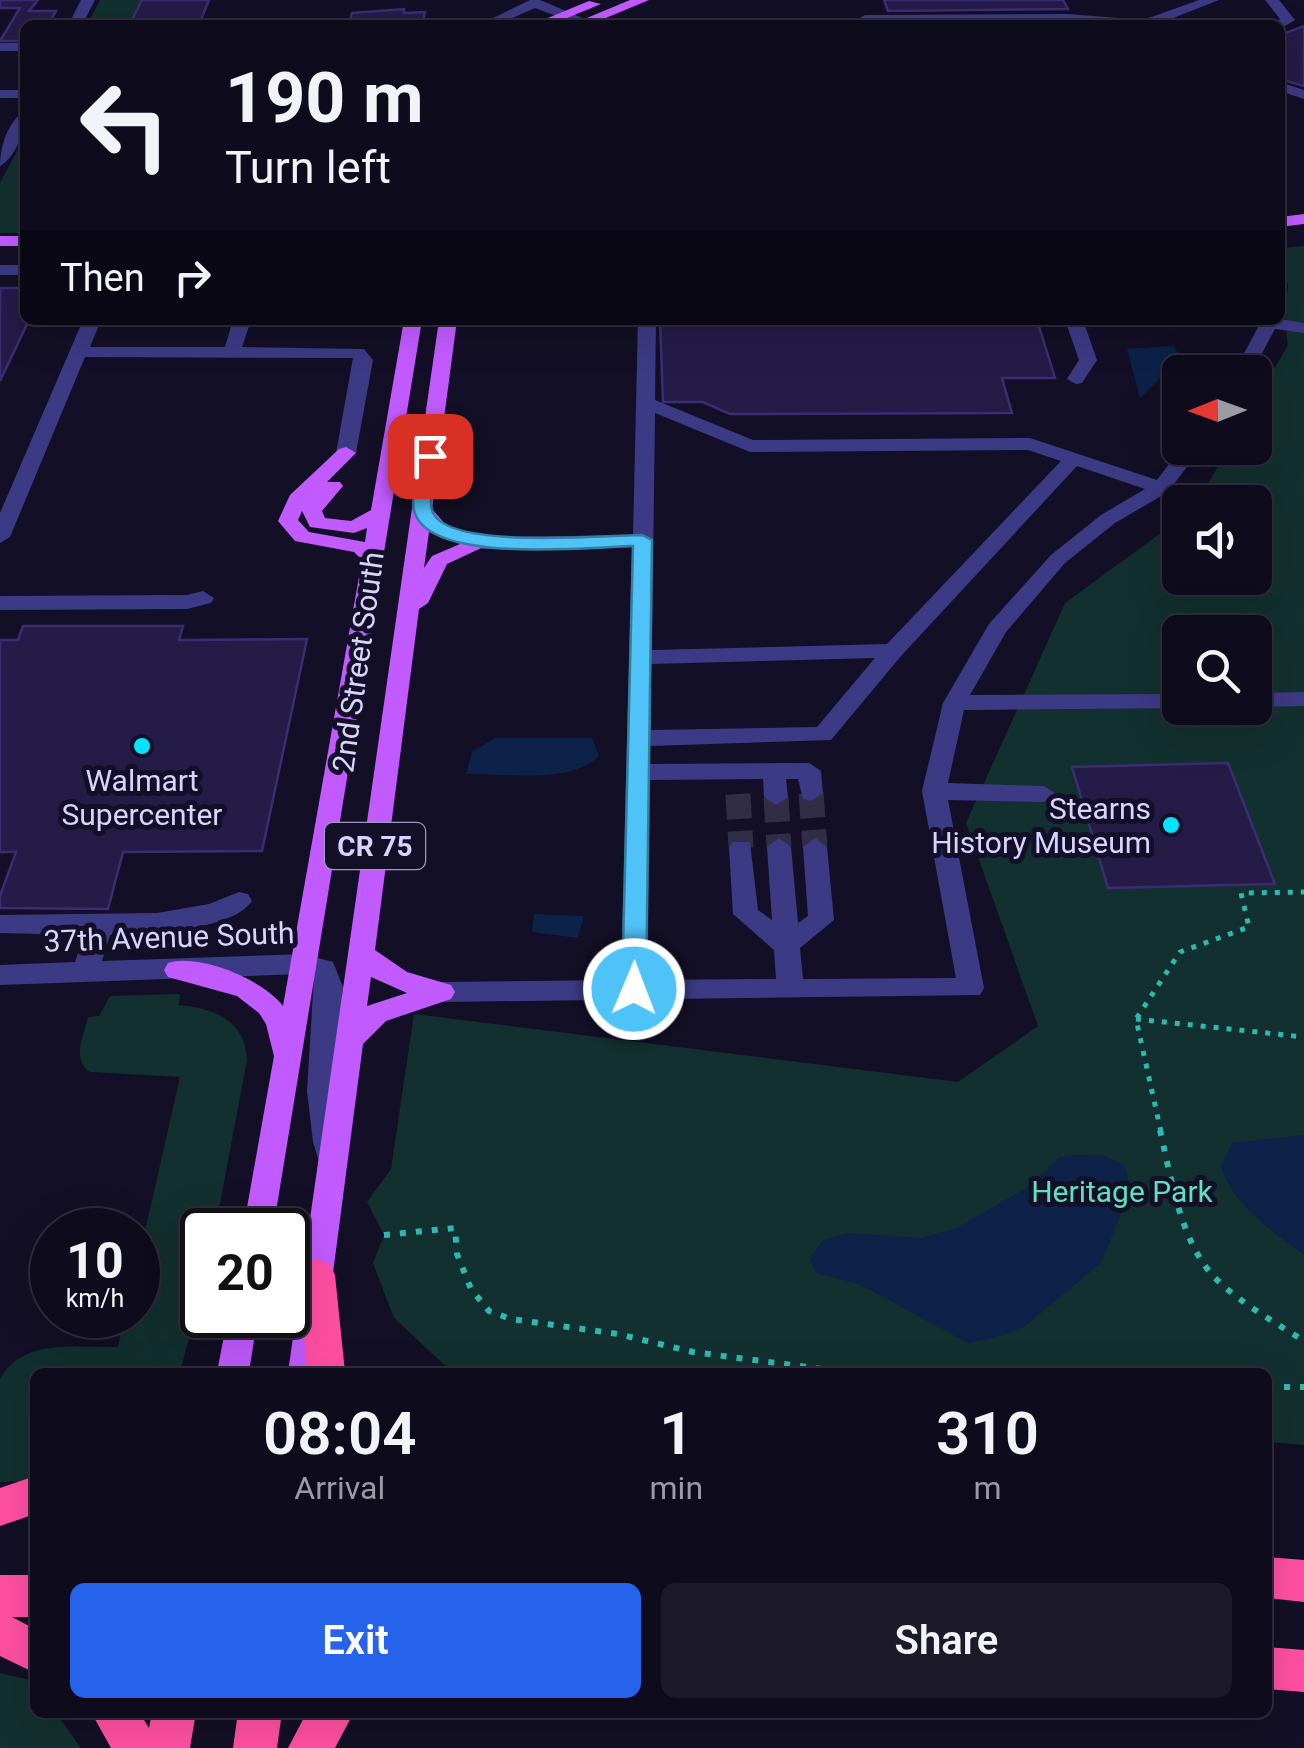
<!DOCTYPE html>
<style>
body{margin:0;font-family:Roboto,sans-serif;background:#1c1929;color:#f1f3f6;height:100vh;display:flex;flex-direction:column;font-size:38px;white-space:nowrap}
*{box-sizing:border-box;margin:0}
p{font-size:32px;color:#9b9ba3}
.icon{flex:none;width:55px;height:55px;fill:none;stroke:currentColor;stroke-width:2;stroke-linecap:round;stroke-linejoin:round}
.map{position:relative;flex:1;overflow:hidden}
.sheet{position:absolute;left:30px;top:1368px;width:1242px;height:350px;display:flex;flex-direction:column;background:#0e0b1c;border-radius:15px;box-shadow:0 10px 40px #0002,0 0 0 2px #2e2b3b}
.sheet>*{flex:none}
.top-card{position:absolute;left:20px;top:20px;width:1265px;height:305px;border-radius:15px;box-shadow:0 10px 40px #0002,0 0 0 2px #2e2b3b;background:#0e0b1c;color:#f1f3f6;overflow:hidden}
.needle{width:65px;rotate:269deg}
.fabs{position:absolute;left:1162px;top:355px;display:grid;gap:20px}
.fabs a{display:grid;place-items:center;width:110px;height:110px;border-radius:15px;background:#0e0b1c;box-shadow:0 10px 40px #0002,0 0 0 2px #2e2b3b;font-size:50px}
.speed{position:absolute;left:30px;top:1208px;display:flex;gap:20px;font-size:50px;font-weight:700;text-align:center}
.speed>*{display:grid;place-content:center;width:130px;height:130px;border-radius:50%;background:#0e0b1c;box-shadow:0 10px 40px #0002,0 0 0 2px #2e2b3b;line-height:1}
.speed small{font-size:25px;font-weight:400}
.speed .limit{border:5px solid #111;border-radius:15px;background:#fff;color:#111}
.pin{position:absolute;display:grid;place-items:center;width:85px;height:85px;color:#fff;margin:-42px;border-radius:20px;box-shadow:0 5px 15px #0006}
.me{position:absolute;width:110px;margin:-55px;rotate:1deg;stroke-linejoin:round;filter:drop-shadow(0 0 8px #0008)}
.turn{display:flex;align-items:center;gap:35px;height:210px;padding:0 40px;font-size:45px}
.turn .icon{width:130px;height:130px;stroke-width:2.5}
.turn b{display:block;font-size:70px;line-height:85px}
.then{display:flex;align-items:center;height:95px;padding:0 40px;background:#0003;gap:20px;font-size:38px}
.eta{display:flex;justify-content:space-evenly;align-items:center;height:170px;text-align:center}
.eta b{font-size:60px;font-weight:600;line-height:70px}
.button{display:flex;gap:20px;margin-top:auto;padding:20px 40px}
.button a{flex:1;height:115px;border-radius:15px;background:#2563eb;color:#fff;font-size:40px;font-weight:600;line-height:115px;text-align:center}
.button a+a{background:#1c1929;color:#f1f3f6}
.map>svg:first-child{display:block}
.green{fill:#12302f;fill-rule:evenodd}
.water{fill:#0c2248}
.building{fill:#241b47;stroke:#3b2d73;stroke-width:2.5}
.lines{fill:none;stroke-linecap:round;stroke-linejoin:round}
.minor-tunnel{stroke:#312d47;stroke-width:25;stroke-dasharray:25 12;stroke-linecap:butt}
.path-far1{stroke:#2fb8b0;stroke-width:5;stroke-dasharray:5 8;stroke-linecap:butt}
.path{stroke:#2fb8b0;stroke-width:6;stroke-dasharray:6 10;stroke-linecap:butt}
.minor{fill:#3d3a85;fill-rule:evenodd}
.major{fill:#c25bff;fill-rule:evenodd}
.highway{fill:#ff4fa3;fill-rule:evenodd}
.route{fill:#4fc3f7;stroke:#337fa1;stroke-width:2.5}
.poi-dot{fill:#00e5ff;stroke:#130f26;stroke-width:4}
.labels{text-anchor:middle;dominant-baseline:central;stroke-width:10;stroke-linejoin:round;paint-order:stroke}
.shield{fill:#130f26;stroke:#9e99be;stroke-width:2.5}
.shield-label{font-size:28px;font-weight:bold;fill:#d9d4ff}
.street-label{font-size:30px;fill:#d9d4ff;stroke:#130f26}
.poi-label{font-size:30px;fill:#d9d4ff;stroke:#130f26}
.park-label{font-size:30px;fill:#5fe0c0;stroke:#130f26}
</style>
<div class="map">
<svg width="1304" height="1748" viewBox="0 0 1304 1748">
<rect width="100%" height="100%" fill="#130f26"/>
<g class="green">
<path d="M100 0H142L131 22H152L87 25Z"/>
<path d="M25 136V233H0V183Z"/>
<path d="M1304 246V1445L1268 1442V1372H452L394 1318 373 1263 384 1235 367 1202 391 1169 414 1014 958 1082 1038 1026 966 823 1065 603 1180 519V578H1255V502H1204L1210 497 1201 495 1229 448H1255V402L1288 345 1285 321 1288 284 1280 274V248ZM1180 632H1255V708H1180Z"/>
<path d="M180 994 179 1005C214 1008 246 1021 247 1060L215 1230H202V1289L180 1372H35V1481L0 1482V1379C23 1337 76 1348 118 1347L125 1315H138V1262L180 1077 90 1072C71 1059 84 1036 88 1017L99 1016 110 996Z"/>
<path d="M0 1673 35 1681V1712L56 1713 81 1748H0Z"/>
</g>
<g class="water">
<path d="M1173 346 1181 357 1140 398 1127 349Z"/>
<path d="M495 738H592L599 756C569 785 507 773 466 774L472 752Z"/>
<path d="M534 914 584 916 578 938 532 932Z"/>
<path d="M1304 1135V1255C1272 1231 1234 1206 1221 1167L1232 1143Z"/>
<path d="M1077 1155 1105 1156 1124 1165 1131 1189 1101 1263 1024 1327 994 1338 968 1343 861 1285 816 1273 810 1259 823 1240 847 1233 922 1238 957 1228 1033 1184 1059 1157Z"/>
</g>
<g class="building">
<path d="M0 0H38L29 11H56L48 25H25V41H0L20 8H0Z"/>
<path d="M142 0H209L200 22H131Z"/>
<path d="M884 0H1063L1068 9 888 11Z"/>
<path d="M404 9V13L425 12 423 21H432L431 25H340V21H350L352 13Z"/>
<path d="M1304 26V86L1280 79V35Z"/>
<path d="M0 288H25V320H29L0 381Z"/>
<path d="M660 320H1037L1055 378H1002L1012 413 730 414 703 402H663Z"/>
<path d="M23 626H183L179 640 307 639 262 851 123 852 108 909 0 908V896L16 852H0V640H18Z"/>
<path d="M1228 763 1275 884 1108 888 1072 767Z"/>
</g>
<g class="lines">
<g class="minor-tunnel">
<path d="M811 793 815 847"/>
<path d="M738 794 741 848"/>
<path d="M776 797 779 847"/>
</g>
<g class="path-far1">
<path d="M1136 1019 1304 1037"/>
<path d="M1161 1132 1136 1019 1180 952 1249 927 1241 893 1304 892"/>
</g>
<g class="path">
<path d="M1160 1130C1171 1177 1180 1240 1214 1277 1240 1303 1273 1321 1304 1341"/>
<path d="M384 1235 455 1228 457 1254 471 1289 489 1311 511 1319 618 1334 693 1352 845 1372"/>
<path d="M1268 1387H1304"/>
</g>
<g class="minor">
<path d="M81 0H95L82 25H68Z"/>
<path d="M530 0H540L599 25H580L535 8 497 25H479Z"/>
<path d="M1199 0H1219L1163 22 1166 25 865 23 858 19 865 15 1068 14 1143 20Z"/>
<path d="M1265 0H1279L1295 20 1280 29V25H1272L1280 19Z"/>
<rect x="0" y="43" width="25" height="8"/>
<path d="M1280 82 1304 90V99L1280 91Z"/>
<rect x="0" y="90" width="25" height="8"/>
<path d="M25 111C25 130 17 156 0 166 0 146 8 121 25 111Z"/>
<rect x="0" y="265" width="25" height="10"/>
<path d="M1280 319 1304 323V333L1275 329 1252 372H1234L1262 320Z"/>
<path d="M83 320H101L90 347H225L233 320H251L242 347 364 349 373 360 356 453 346 459 336 453 353 358 85 357 10 537 0 543V513Z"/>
<path d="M638 320H656L655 400 753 440 1030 438 1157 480 1181 448H1201L1168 492 1115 523 1065 563 1006 632 970 695 1180 694V708H1183L964 710 948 783 1044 786 1056 794 1044 802 948 800 984 988 980 995 442 1002 433 999 429 992 433 985 442 982 621 980 632 547 482 549 472 543 482 537 633 535ZM655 413 750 452 1028 450 1061 461 887 644 652 650ZM1077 466 1145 489 1101 515 1051 555 989 624 943 703 922 791 956 978 803 979 800 948 834 920 827 847 815 838 803 847 808 916 798 923 791 847 779 838 767 847 772 920 758 910 750 842H732L729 848 733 914 774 950 776 979 647 980 650 780 763 779 764 797 776 805 788 797 786 779H798L803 799 811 801 823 793 821 771 809 763 650 764V746L831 740 901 656ZM875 658 817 727 651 730V664Z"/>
<path d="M1065 320H1083L1097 360 1082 383 1076 384 1067 379 1079 360Z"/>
<path d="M203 591 214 598 211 603 187 609 0 610V596L187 595Z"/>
<path d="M1304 692V706L1255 707V693Z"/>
<path d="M239 892 248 894 252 901C232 931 144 934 110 935L102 961 303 954 333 962 343 987 335 1091 345 1160 341 1168 331 1172 321 1168 313 1142 307 1091 314 977 303 974 0 985V965L75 962 84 935 0 933V915L157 913 209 904Z"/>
</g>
<g class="major">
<path d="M630 0H649L589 25H570Z"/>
<path d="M589 1 601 4 550 25H531Z"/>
<path d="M1304 214V224L1280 227V217Z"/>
<rect x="0" y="236" width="25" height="10"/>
<path d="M404 320H422L273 1230H243L274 1056 266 1024 259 1013 237 996 168 977 164 970 168 963C199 953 264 980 283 1006L362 560 354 552 295 541 278 521 290 495 339 449 346 447 356 453 327 482H340L343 486 322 511 325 518 351 521 371 510ZM302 511 310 527 354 533 367 528 365 542 309 532 298 520Z"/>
<path d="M439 320H457L432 509 446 525 492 543 447 564 428 603 419 609 375 950 407 972 451 985 455 992 451 999 386 1021 363 1044 320 1372H288ZM429 532 460 544 432 556 424 568ZM371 977 407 993 367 1006Z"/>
<path d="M228 1315H258L249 1372H217Z"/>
</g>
<g class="highway">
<path d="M317 1259 330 1264 335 1275 345 1372H307L299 1275 304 1264Z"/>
<path d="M35 1476V1514L0 1526V1488Z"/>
<path d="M1268 1557 1304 1560V1602L1268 1598Z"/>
<path d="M0 1575H35V1617H12L35 1629V1673L0 1656Z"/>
<path d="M1268 1647 1304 1650V1692L1268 1689Z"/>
<path d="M91 1712H139L149 1728 152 1712H196L190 1748H111Z"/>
<path d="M238 1712H282L277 1748H233Z"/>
<path d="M307 1712H354L335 1748H288Z"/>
</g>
</g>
<path class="route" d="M430 450 439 456C437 471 428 496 432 510 443 551 606 535 642 535L652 540 646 989 642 996H625L622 989 633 546C589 547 426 565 414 510 410 495 419 471 421 456Z"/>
<g class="poi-dot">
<circle cx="142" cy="746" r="10"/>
<circle cx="1171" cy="825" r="10"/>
</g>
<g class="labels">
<rect class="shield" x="325" y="823" width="100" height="46" rx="8"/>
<g class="shield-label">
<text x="375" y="846">CR 75</text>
</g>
<g class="street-label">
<text transform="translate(358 662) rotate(-82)">2nd Street South</text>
<text transform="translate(169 937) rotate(-2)">37th Avenue South</text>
</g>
<g class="poi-label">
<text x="142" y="780">Walmart<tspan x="142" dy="34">Supercenter</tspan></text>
<text x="1151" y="808" text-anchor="end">Stearns<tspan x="1151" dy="34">History Museum</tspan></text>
</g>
<g class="park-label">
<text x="1122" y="1191">Heritage Park</text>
</g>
</g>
</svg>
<div class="fabs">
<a><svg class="needle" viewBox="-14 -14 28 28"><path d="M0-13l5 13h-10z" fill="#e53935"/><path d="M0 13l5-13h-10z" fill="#9b9ba3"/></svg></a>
<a><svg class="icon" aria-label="sound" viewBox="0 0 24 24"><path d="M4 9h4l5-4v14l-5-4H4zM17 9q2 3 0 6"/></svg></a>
<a><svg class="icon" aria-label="search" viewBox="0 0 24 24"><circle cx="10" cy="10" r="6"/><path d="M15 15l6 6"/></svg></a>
</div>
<div class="speed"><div>10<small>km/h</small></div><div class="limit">20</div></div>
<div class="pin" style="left:430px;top:456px;background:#d93025"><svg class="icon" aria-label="arrive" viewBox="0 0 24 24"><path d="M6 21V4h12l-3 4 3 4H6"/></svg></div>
<svg class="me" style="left:634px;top:989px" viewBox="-20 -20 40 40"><circle r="17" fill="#4fc3f7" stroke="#fff" stroke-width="3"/><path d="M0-11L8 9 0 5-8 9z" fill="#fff"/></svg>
<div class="top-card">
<div class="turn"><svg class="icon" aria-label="left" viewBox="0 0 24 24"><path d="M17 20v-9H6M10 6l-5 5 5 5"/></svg><div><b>190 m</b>Turn left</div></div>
<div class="then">Then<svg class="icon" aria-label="right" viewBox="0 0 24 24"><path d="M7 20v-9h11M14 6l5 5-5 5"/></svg></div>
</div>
<section class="sheet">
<div class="eta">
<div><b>08:04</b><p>Arrival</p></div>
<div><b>1</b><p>min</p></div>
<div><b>310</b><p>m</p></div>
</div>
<div class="button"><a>Exit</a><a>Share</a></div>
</section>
</div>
